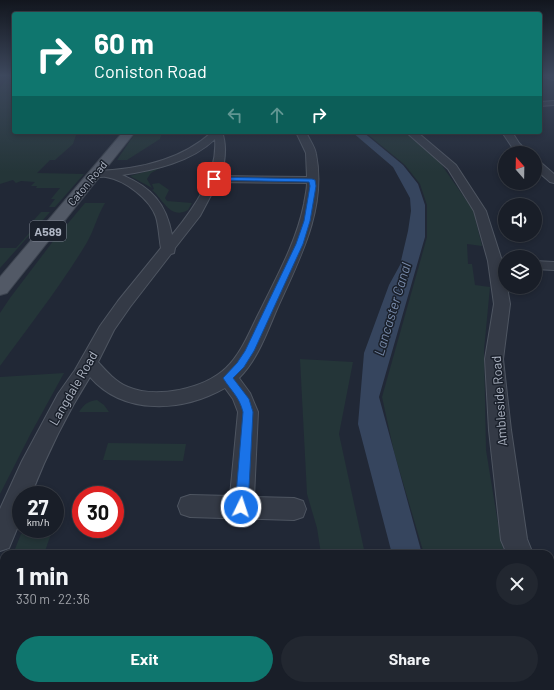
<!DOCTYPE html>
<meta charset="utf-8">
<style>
body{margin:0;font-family:Barlow,sans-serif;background:#222730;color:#f1f3f6;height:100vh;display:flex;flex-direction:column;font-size:15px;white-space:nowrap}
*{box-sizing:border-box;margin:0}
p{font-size:13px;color:#9fa2a8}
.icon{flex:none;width:22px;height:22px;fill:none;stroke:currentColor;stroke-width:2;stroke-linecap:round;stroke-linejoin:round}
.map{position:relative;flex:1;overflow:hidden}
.details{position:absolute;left:0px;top:550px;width:554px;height:140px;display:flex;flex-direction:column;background:#191e28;border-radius:12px 12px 0 0;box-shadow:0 2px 6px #0003,0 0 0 1px #373c45}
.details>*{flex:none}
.hud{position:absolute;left:12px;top:12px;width:530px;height:122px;border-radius:4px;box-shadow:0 2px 6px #0003,0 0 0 1px #373c45;background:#0f766e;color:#fff;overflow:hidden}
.needle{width:26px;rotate:340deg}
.buttons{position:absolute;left:498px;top:146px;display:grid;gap:8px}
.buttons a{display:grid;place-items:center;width:44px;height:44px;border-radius:50%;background:#191e28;box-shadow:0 2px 6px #0003,0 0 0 1px #373c45;font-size:20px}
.speed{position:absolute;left:12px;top:486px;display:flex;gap:8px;font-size:20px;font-weight:700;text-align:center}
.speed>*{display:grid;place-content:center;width:52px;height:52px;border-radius:50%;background:#191e28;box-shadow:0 2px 6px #0003,0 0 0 1px #373c45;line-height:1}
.speed small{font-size:10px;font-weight:400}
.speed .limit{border:6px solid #d22;background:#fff;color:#111}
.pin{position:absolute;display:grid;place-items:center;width:34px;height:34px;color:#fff;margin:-17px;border-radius:8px;box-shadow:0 2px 6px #0006}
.me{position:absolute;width:44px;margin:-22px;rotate:4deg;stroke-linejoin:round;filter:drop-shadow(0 0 3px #0008)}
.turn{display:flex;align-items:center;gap:14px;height:84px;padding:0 16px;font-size:18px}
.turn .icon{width:52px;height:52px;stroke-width:2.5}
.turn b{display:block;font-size:28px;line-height:34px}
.lanes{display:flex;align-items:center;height:38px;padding:0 16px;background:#0003;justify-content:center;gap:20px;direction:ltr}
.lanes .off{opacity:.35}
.round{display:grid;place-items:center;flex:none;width:42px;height:42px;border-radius:21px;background:#222730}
.headline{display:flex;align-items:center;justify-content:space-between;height:68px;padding:0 16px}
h1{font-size:24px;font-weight:700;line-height:30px}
.cta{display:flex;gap:8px;margin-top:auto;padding:8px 16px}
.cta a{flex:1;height:46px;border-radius:24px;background:#0f766e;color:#fff;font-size:16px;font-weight:700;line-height:46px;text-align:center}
.cta a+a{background:#222730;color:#f1f3f6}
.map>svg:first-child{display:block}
.green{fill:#243538}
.water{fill:#36455e}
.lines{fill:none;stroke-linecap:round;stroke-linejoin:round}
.minor-casing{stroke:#4e5561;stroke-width:2}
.primary-casing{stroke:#3d4450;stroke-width:2}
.minor{fill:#343a46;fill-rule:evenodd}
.primary{fill:#525966;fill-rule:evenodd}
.route{fill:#1a73e8;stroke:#114b97}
.labels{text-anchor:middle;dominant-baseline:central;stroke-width:3;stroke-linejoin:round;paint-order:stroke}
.far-street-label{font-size:11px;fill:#aeb5c3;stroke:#1a202b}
.shield{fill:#1a202b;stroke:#828895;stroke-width:1}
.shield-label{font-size:12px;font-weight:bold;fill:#aeb5c3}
.street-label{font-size:13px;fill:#aeb5c3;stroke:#1a202b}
.water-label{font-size:14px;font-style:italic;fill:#778aaa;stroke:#1a202b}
</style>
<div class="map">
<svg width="554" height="690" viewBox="0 0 554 690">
<rect width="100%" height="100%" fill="#212836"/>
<g class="green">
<path d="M9 75H14V132H77L73 144 55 160H50L37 173 84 174 55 207H49L55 199H51L60 188H36L37 186H31L35 182 21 181 16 183 13 180 0 184V88Z"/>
<path d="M136 132H162L160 139 127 160H117Z"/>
<path d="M365 132H406L430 152 441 164 473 210 482 246 467 244 468 264H472L475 285 490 287 484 350 486 450 501 542 505 554H424L394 452 382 397 427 237V205L420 184 405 165Z"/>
<path d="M162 167 151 173 147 179 152 188 130 176Z"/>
<path d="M159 183 169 190 165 198 167 201 192 203 188 210C170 220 163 199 152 190L154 189 152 184Z"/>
<path d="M85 203H105C97 216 94 231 86 244 60 287 29 326 0 366V313L10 298 54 240Z"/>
<path d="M41 212H50L0 268V248H16L40 221 34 220Z"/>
<path d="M300 359 353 362 339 434 365 554H321L317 528 307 494Z"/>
<path d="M64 373 31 433 0 494V377Z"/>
<path d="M97 400 104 405 109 412H79C84 404 88 401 97 400Z"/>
<path d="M108 443 186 444 183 461 103 460Z"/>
<path d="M52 531 44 554H13L21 534Z"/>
<path d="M4 580V639L0 641V591Z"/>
<path d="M550 679 554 690H464L463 686H550Z"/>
<path d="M344 686H392L393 690H340Z"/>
</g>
<path class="water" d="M352 132H363L403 165 418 184 425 205V237L379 397 422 554H392L358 424 364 353 389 285 400 265 408 231 411 211 410 198 393 167Z"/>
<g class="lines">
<g class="minor-casing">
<g id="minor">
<path d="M541 75 554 76V80L542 76Z"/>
<path d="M554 101V105L540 106V102Z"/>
<path d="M212 132H222C227 145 225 162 221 176L307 177 306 153 296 132H306C309 139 315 147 316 154 327 209 299 260 277 309 267 332 258 359 239 378L250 393 258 412 254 497 294 498 303 501 306 509 303 517 294 520 190 517 181 514 178 506 181 498 190 495 230 496 238 412 233 399 225 388C183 412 124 416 90 377 66 415 47 454 31 495H21V519L9 548 0 551V509L22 461 58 394 75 370 100 326 118 301 161 248C159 238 159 227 156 217 150 199 125 180 106 177 100 176 93 180 89 174L94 171C136 170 180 161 212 132ZM215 139C218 175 194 208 172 235 166 203 152 188 122 175 155 170 191 162 215 139ZM218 182 307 183C307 190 305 197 304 204 296 243 277 276 260 311 250 330 242 353 226 368 204 389 156 399 128 387 116 382 107 372 98 362L114 330 130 307 171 254 174 253 175 248 200 216Z"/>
<path d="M406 132H417L456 165 486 211 502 261 505 287H507L510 304 503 359 511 430 527 539 533 554H507L501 540 489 430 485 359 494 304 488 261 474 211 448 169Z"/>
<path d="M502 132H512L519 143 529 153H518L512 147Z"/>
<path d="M535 160 539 161 554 174V183L550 182 535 169Z"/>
<path d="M535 261 554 262V270L535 269Z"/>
<path d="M550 623 554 625V664L550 663Z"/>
</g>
</g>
<g class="primary-casing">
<path id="primary" d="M123 132H135L7 293 0 295V277Z"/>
</g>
<use href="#minor" class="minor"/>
<use href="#primary" class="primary"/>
</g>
<linearGradient id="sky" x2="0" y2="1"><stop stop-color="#12161e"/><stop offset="0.44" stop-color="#3d485d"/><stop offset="1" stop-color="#3d485d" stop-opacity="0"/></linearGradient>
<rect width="554" height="172" fill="url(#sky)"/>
<path class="route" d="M214 177 312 179 315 180 316 186 310 221 303 244 254 351 244 367 233 378 249 399 253 412 248 507 246 511 241 513 237 511 235 507 243 412C239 396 231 391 223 378L237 363 245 351 296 244 304 221 310 186 309 182 212 180 211 179Z"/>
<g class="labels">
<g class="far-street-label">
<text transform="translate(87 183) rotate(-50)">Caton Road</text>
</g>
<rect class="shield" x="30" y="221" width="36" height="20" rx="3"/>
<g class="shield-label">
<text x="48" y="231">A589</text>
</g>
<g class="street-label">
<text transform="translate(73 388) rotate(-60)">Langdale Road</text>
<text transform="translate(499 401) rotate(-94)">Ambleside Road</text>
</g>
<g class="water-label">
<text transform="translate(392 309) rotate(-73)">Lancaster Canal</text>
</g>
</g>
</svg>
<div class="buttons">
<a><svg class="needle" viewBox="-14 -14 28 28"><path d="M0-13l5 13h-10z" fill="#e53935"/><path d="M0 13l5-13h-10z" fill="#9fa2a8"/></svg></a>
<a><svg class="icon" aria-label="sound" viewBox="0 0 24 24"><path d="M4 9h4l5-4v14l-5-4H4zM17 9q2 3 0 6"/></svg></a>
<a><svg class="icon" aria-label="layers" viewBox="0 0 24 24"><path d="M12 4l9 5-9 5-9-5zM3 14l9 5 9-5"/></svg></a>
</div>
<div class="speed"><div>27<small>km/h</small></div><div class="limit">30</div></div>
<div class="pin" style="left:214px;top:179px;background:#d93025"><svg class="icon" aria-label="arrive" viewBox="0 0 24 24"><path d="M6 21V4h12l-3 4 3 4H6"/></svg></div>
<svg class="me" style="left:241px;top:507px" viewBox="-20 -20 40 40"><circle r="17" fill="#1a73e8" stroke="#fff" stroke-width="3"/><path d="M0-11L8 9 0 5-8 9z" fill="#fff"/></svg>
<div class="hud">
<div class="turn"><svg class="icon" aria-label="right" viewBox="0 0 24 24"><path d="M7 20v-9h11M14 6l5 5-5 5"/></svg><div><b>60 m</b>Coniston Road</div></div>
<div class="lanes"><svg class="icon off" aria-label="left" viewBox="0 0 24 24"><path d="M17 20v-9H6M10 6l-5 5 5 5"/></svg><svg class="icon off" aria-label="ahead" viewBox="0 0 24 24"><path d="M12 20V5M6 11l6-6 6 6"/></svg><svg class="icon" aria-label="right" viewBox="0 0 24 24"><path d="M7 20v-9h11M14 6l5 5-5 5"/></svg></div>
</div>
<section class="details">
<div class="headline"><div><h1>1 min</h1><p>330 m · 22:36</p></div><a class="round"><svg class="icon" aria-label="close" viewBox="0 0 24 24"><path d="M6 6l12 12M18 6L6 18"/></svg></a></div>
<div class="cta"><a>Exit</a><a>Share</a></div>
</section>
</div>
